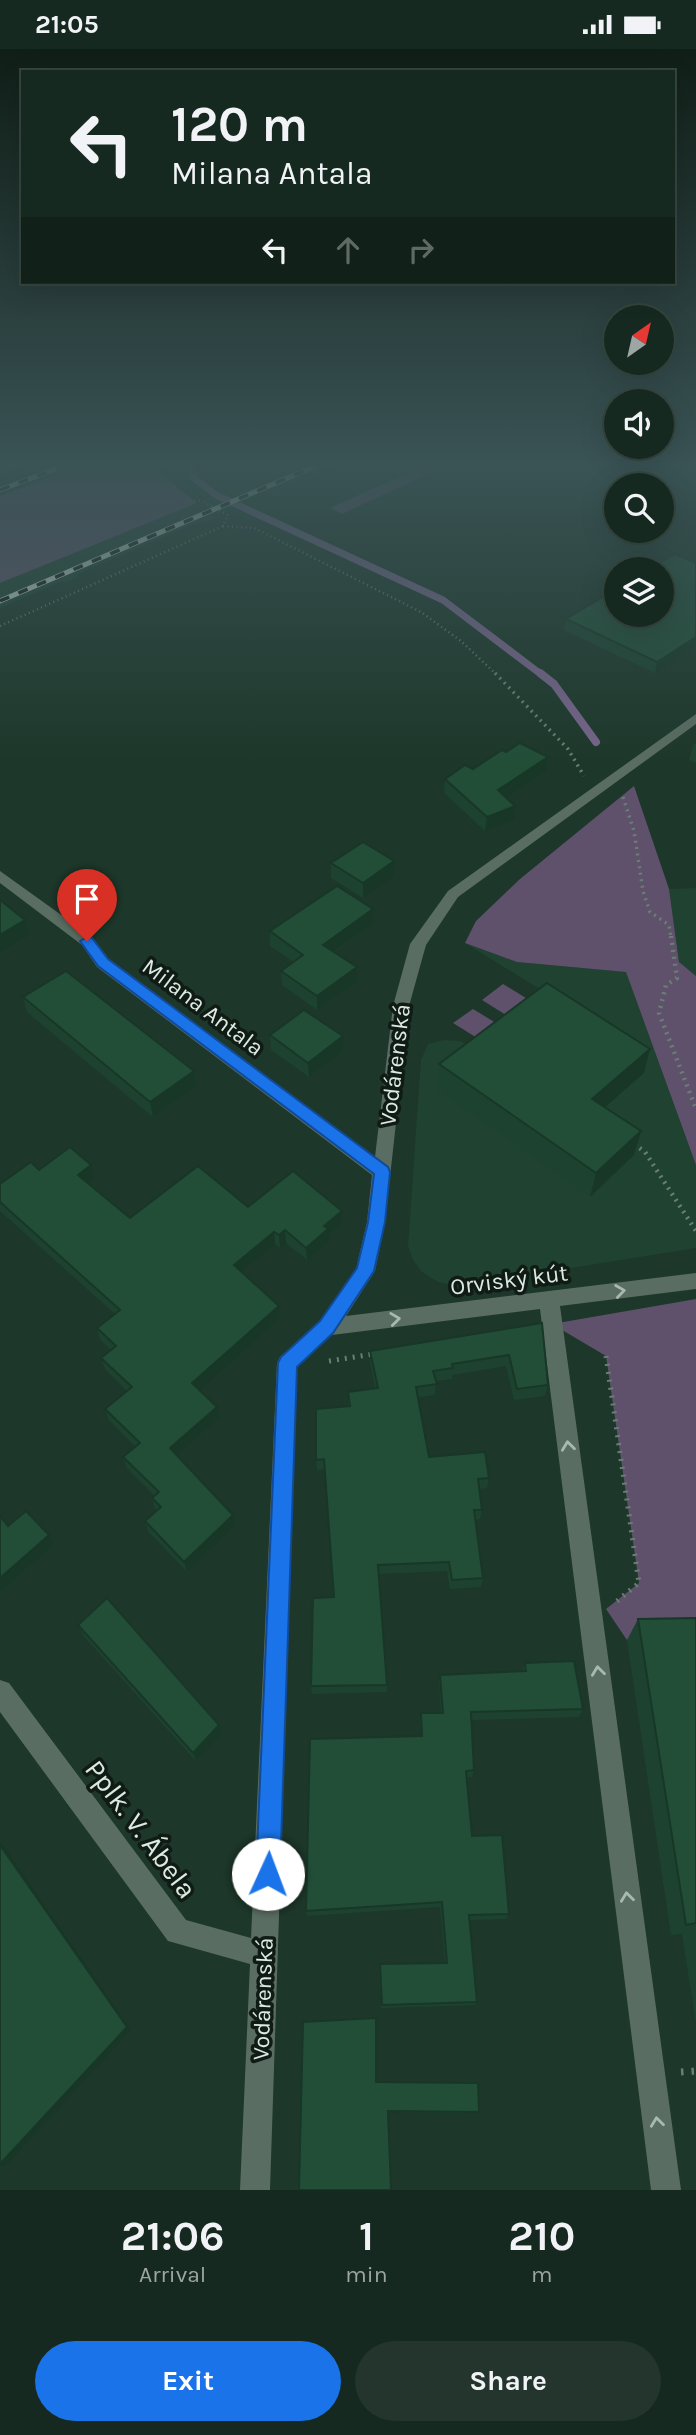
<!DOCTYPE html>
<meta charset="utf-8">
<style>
body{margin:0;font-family:Karla,sans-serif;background:#23352d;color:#f1f3f6;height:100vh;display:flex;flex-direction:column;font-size:26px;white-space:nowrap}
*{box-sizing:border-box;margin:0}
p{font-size:23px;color:#9ea6a5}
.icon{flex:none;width:38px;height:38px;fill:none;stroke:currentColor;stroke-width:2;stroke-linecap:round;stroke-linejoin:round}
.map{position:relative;height:2141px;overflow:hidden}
.details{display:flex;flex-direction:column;background:#162920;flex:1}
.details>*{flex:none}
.hud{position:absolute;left:21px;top:21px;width:654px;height:214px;border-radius:0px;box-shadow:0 7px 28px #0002,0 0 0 2px #35453e;background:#162920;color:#f1f3f6;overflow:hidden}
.needle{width:46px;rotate:34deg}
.tools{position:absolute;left:604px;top:256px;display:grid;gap:14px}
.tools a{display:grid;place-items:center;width:70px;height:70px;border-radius:50%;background:#162920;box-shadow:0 7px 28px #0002,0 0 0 2px #35453e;font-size:35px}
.pin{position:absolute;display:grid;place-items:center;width:60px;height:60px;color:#fff;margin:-72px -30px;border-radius:50% 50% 50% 0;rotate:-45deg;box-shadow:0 0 7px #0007}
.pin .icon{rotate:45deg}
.me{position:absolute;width:77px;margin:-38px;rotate:2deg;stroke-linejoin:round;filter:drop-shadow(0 0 5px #0008)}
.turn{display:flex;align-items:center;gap:24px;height:147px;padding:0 35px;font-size:32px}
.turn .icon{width:91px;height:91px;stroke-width:2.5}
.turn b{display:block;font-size:49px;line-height:60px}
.lanes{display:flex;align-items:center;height:66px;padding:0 35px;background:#0003;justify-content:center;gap:35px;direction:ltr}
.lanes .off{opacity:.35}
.eta{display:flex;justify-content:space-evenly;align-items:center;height:119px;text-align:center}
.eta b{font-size:42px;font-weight:700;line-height:49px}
.action{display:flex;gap:14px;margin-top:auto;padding:14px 35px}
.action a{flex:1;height:80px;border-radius:42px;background:#1a73e8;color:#fff;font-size:28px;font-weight:700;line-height:80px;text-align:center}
.action a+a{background:#23352d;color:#f1f3f6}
.status{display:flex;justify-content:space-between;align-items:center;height:49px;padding:0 35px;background:#162920;direction:ltr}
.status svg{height:19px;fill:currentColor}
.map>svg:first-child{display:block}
.built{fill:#204231}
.green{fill:#5f516b}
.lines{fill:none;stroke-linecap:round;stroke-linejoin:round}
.stream-far1{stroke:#77648a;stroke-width:7}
.stream{stroke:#77648a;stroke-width:8}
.path-far4{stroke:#697f74;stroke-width:2.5;stroke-dasharray:1 3.5;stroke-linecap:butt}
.path-far3{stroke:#697f74;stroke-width:3.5;stroke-dasharray:2 4.5;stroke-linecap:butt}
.path-far2{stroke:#697f74;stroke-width:4.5;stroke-dasharray:2 5;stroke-linecap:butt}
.path-far1{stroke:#697f74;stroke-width:5;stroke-dasharray:2 6;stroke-linecap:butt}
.path{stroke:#697f74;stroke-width:7;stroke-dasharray:2.5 8;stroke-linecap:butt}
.lane{fill:#5a6d62;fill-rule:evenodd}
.street{fill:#5a6d62;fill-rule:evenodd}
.rail-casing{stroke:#c7d7ce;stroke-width:5}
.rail{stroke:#101b15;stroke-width:3.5;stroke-dasharray:10;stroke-linecap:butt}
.wall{fill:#1d4330}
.shaded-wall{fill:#183727}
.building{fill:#224e38;stroke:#183727;stroke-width:2}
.oneway{stroke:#a8b9af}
.route{fill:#1a73e8;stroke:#114b97;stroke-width:2}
.labels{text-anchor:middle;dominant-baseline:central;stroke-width:7;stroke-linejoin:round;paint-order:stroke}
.street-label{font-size:23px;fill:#dcebe2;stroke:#101b15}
.near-street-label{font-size:28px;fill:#dcebe2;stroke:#101b15}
</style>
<div class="status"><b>21:05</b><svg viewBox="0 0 49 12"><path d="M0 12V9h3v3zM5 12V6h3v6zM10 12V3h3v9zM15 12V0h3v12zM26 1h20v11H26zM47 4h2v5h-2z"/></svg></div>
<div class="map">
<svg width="696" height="2141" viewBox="0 0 696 2141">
<rect width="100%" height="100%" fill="#1d372a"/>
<g class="built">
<path d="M288 415H340L330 417 214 466V470L189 477 78 525 77 529 68 533H60L0 559V534Z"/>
<path d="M696 839V927L679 913 669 840Z"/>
<path d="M465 894 517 913 626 923 696 1116V1199L459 1237 438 1233 422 1223 413 1211 408 1197 421 1011 428 995 444 991 460 992 483 1004 551 947Z"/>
</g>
<g class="green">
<path d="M82 415H163L161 425 197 454 0 534V447Z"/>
<path d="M414 421 426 426 342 465 330 459Z"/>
<path d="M634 737 669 840 679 913 696 927V1116L626 923 517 913 465 894 476 872 520 830Z"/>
<path d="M503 935 539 957 519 974 482 951Z"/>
<path d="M473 960 509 982 490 997 453 974Z"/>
<path d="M696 1250V1589L627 1591 606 1560 639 1534 606 1307 552 1275Z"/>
</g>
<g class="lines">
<path class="stream-far1" d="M190 415 194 429 216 446 443 551 542 626"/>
<path class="stream" d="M540 624 554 635 596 693"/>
<g class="path-far4">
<path d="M223 477 254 479 421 563 461 592 497 626"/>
<path d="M0 577 223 477 228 466 202 452 186 451 169 433 173 415"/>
</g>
<g class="path-far3">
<path d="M495 624 568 700 584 727"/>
<path d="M623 748 634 782 643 842 650 863 669 876 671 889"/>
</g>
<g class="path-far2">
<path d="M671 887 677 929 666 936 659 964 696 1060"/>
<path d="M634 1095 645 1103 696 1182"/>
</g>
<g class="path-far1">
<path d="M606 1307 639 1534 617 1552"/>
<path d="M329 1312 373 1305"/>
</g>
<path class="path" d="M681 2023 696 2022"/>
<path class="lane" d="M7 415H21L0 425V418Z"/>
<path class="street" d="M696 665V675L458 848 426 896 409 957 385 1173 375 1222 346 1267 696 1224V1240L560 1257 681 2141H651L540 1260 332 1286 297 1318 270 2141H240L250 1915 168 1892 0 1663V1631L9 1634 186 1871 251 1889 277 1314 280 1308 320 1272 356 1220 367 1173 372 1126 97 918 82 896 0 834V822L92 888 109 910 375 1108 393 957 410 895 448 842Z"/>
<g class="rail-casing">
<g id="rail">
<path d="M0 441 69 415"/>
<path d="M0 552 320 415"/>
</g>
</g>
<use href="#rail" class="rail"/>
</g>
<g class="wall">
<path d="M696 514 655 624 564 581 566 570Z"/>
<path d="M696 694V714L689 711 693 696Z"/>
<path d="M506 703 548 708 546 722 506 749 514 771 485 782 444 744 445 730 473 720Z"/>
<path d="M331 814 394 827 363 849 331 829Z"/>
<path d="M373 860V875L334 903 357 918V933L317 961 282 936 281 922 294 913 270 897V882Z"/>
<path d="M23 948 194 1022 196 1037 153 1068 27 963Z"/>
<path d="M270 986 343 1002 309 1028 271 1001Z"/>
<path d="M439 1015 644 1024 605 1058 641 1082 634 1106 590 1148 437 1040Z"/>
<path d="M39 1121 94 1129 88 1134 130 1169 248 1158 342 1174 329 1186V1192L307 1211 286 1194 280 1199 275 1195 241 1223 279 1257 280 1269 199 1341 219 1369 177 1406 235 1476 187 1523 148 1482 145 1472 157 1461 155 1460 152 1449 155 1447 127 1419 123 1408 136 1398 109 1371 105 1360 127 1342 105 1320 101 1309 111 1301 100 1291 97 1279 115 1265 0 1162V1135Z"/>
<path d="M542 1274 548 1336 545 1347 514 1351 506 1317 452 1326V1330L436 1332 435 1346 418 1348 429 1408 489 1429 487 1439 479 1440 482 1461 480 1470 475 1471 483 1529 481 1538 450 1540 447 1522 378 1525 387 1636V1643L312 1645 311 1637 334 1548 325 1420 317 1421 316 1411 348 1357V1343L375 1339 370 1313V1302Z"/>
<path d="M696 1569V1974L682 1885 671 1886 627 1591 638 1570Z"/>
<path d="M78 1576 222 1685 196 1712 83 1586Z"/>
<path d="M525 1614 583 1660 579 1668 472 1671 474 1721 472 1728H467L472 1787 509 1865 506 1870 469 1871 477 1953 475 1956 381 1959 380 1915 445 1914 440 1858 307 1867 306 1862 421 1687 420 1672 421 1664H441L439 1634 440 1626 522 1622Z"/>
<path d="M376 2033 479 2063 476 2064 388 2063 299 2141Z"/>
</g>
<g class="shaded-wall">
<path d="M696 588V598L655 624 657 613Z"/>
<path d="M548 708 546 722 497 755 498 741Z"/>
<path d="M515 757 514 771 485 782 487 768Z"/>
<path d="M394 812V827L363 849V834Z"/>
<path d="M373 860V875L323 910V896Z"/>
<path d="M25 871 29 886 0 903V886Z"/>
<path d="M357 918V933L317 961V947Z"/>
<path d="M343 987V1002L309 1028 308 1014Z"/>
<path d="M650 1000 644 1024 587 1074 592 1050Z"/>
<path d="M194 1022 196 1037 153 1068 150 1053Z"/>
<path d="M641 1082 634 1106 590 1148 596 1124Z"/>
<path d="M91 1116 94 1129 82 1138 78 1126Z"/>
<path d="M342 1162V1174L329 1186V1192L307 1211 306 1199 324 1177Z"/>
<path d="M285 1181 286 1194 280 1199 279 1186Z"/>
<path d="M274 1183 275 1195 235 1228 234 1216Z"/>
<path d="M279 1257 280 1269 194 1346 192 1334Z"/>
<path d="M217 1358 219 1369 173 1410 170 1399Z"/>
<path d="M233 1466 235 1476 187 1523 184 1513Z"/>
<path d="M49 1486 53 1496 0 1543V1529Z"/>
<path d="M219 1676 222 1685 196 1712 193 1704Z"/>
<path d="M0 1792 131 1981 6 2117H0Z"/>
</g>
<g class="building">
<path d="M675 505 696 514V588L657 613 566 570 616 540V565H662V520H650Z"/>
<path d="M520 694 548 708 498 741 515 757 487 768 445 730 465 716 473 720 502 701 506 703Z"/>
<path d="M363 793 394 812 363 834 331 814Z"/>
<path d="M337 837 373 860 323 896 357 918 317 947 281 922 303 906 270 882Z"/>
<path d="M0 851 25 871 0 886Z"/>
<path d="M66 922 194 1022 150 1053 23 948Z"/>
<path d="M547 934 650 1000 592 1050 641 1082 596 1124 439 1015Z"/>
<path d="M304 961 343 987 308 1014 270 986Z"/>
<path d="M70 1098 91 1116 78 1126 130 1169 198 1117 248 1158 293 1122 342 1162 324 1177 328 1180 306 1199 285 1181 279 1186 274 1183 234 1216 279 1257 192 1334 217 1358 170 1399 233 1466 184 1513 145 1472 161 1458 152 1449 159 1443 123 1408 140 1394 105 1360 132 1338 101 1309 116 1297 97 1279 120 1261 0 1153V1135L31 1113 39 1121Z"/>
<path d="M542 1274 548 1336 517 1340 509 1306 452 1315 453 1319 433 1322 437 1335 416 1338 429 1408 485 1403 489 1429 478 1430 482 1461H474L483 1529 452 1531 449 1513 378 1516 387 1636 311 1637 313 1549 334 1548 324 1410 316 1411V1360L350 1357 348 1343 378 1339 370 1302Z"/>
<path d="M26 1462 49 1486 0 1529V1467L8 1477Z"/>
<path d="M107 1549 219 1676 193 1704 78 1576Z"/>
<path d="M696 1569V1874L686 1876 638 1570Z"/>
<path d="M574 1612 583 1660 471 1663 474 1721 466 1722 472 1787 502 1786 509 1865 469 1866 477 1953 382 1956 380 1915 447 1914 442 1853 306 1862 310 1690 422 1687 421 1664H443L440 1626 526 1622 525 1614Z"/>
<path d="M0 1796 127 1978 0 2115Z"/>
<path d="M376 1969V2033L478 2034 479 2063 388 2062 391 2141H299L303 1973Z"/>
</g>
<defs><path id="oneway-chevron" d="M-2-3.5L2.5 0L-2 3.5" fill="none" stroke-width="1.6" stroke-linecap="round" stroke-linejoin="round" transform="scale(1.75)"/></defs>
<g class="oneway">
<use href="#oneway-chevron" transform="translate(620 1242) rotate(-8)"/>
<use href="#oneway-chevron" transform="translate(395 1270) rotate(-7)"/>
<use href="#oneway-chevron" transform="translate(568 1397) rotate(-97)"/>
<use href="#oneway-chevron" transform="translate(598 1622) rotate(-97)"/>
<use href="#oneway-chevron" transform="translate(627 1848) rotate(-97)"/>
<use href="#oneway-chevron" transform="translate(657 2073) rotate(-97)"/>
</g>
<linearGradient id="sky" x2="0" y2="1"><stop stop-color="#101e17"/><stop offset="0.58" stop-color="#3a5355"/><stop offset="1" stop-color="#3a5355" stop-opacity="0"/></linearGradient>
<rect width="696" height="715" fill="url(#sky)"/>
<path class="route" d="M87 888 92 889 108 910 388 1118 390 1123 385 1173 374 1222 333 1284 297 1318 280 1825 277 1833 268 1837 260 1833 256 1825 278 1314 281 1308 320 1272 357 1219 368 1173 374 1125 98 917 80 892Z"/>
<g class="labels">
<g class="street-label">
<text transform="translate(203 958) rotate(37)">Milana Antala</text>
<text transform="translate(395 1016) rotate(-83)">Vodárenská</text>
<text transform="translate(509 1231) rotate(-7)">Orviský kút</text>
<text transform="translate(263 1950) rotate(-88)">Vodárenská</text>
</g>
<g class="near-street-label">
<text transform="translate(141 1780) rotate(53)">Pplk. V. Ábela</text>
</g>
</g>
</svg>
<div class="tools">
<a><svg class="needle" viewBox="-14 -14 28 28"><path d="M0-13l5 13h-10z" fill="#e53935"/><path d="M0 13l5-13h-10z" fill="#9ea6a5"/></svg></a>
<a><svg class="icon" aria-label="sound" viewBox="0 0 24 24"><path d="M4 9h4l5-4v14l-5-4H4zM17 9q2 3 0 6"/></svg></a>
<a><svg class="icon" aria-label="search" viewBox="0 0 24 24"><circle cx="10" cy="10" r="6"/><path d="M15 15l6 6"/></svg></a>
<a><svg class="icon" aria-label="layers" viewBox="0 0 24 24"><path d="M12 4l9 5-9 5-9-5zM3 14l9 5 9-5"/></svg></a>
</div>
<div class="pin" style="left:87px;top:892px;background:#d93025"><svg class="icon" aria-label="arrive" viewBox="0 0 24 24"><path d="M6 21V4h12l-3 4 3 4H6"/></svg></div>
<svg class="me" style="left:268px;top:1825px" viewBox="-20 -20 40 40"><circle r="19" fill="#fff"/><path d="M0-13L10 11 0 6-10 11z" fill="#1a73e8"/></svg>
<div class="hud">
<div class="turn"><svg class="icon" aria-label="left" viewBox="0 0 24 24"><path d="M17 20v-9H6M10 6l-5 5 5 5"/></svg><div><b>120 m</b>Milana Antala</div></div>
<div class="lanes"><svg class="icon" aria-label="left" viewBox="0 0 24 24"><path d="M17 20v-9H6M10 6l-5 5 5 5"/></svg><svg class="icon off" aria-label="ahead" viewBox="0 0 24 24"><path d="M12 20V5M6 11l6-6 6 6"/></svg><svg class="icon off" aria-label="right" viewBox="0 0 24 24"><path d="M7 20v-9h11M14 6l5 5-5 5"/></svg></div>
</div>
</div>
<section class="details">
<div class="eta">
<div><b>21:06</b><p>Arrival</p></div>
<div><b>1</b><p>min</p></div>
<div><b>210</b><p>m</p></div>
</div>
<div class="action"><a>Exit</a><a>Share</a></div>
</section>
